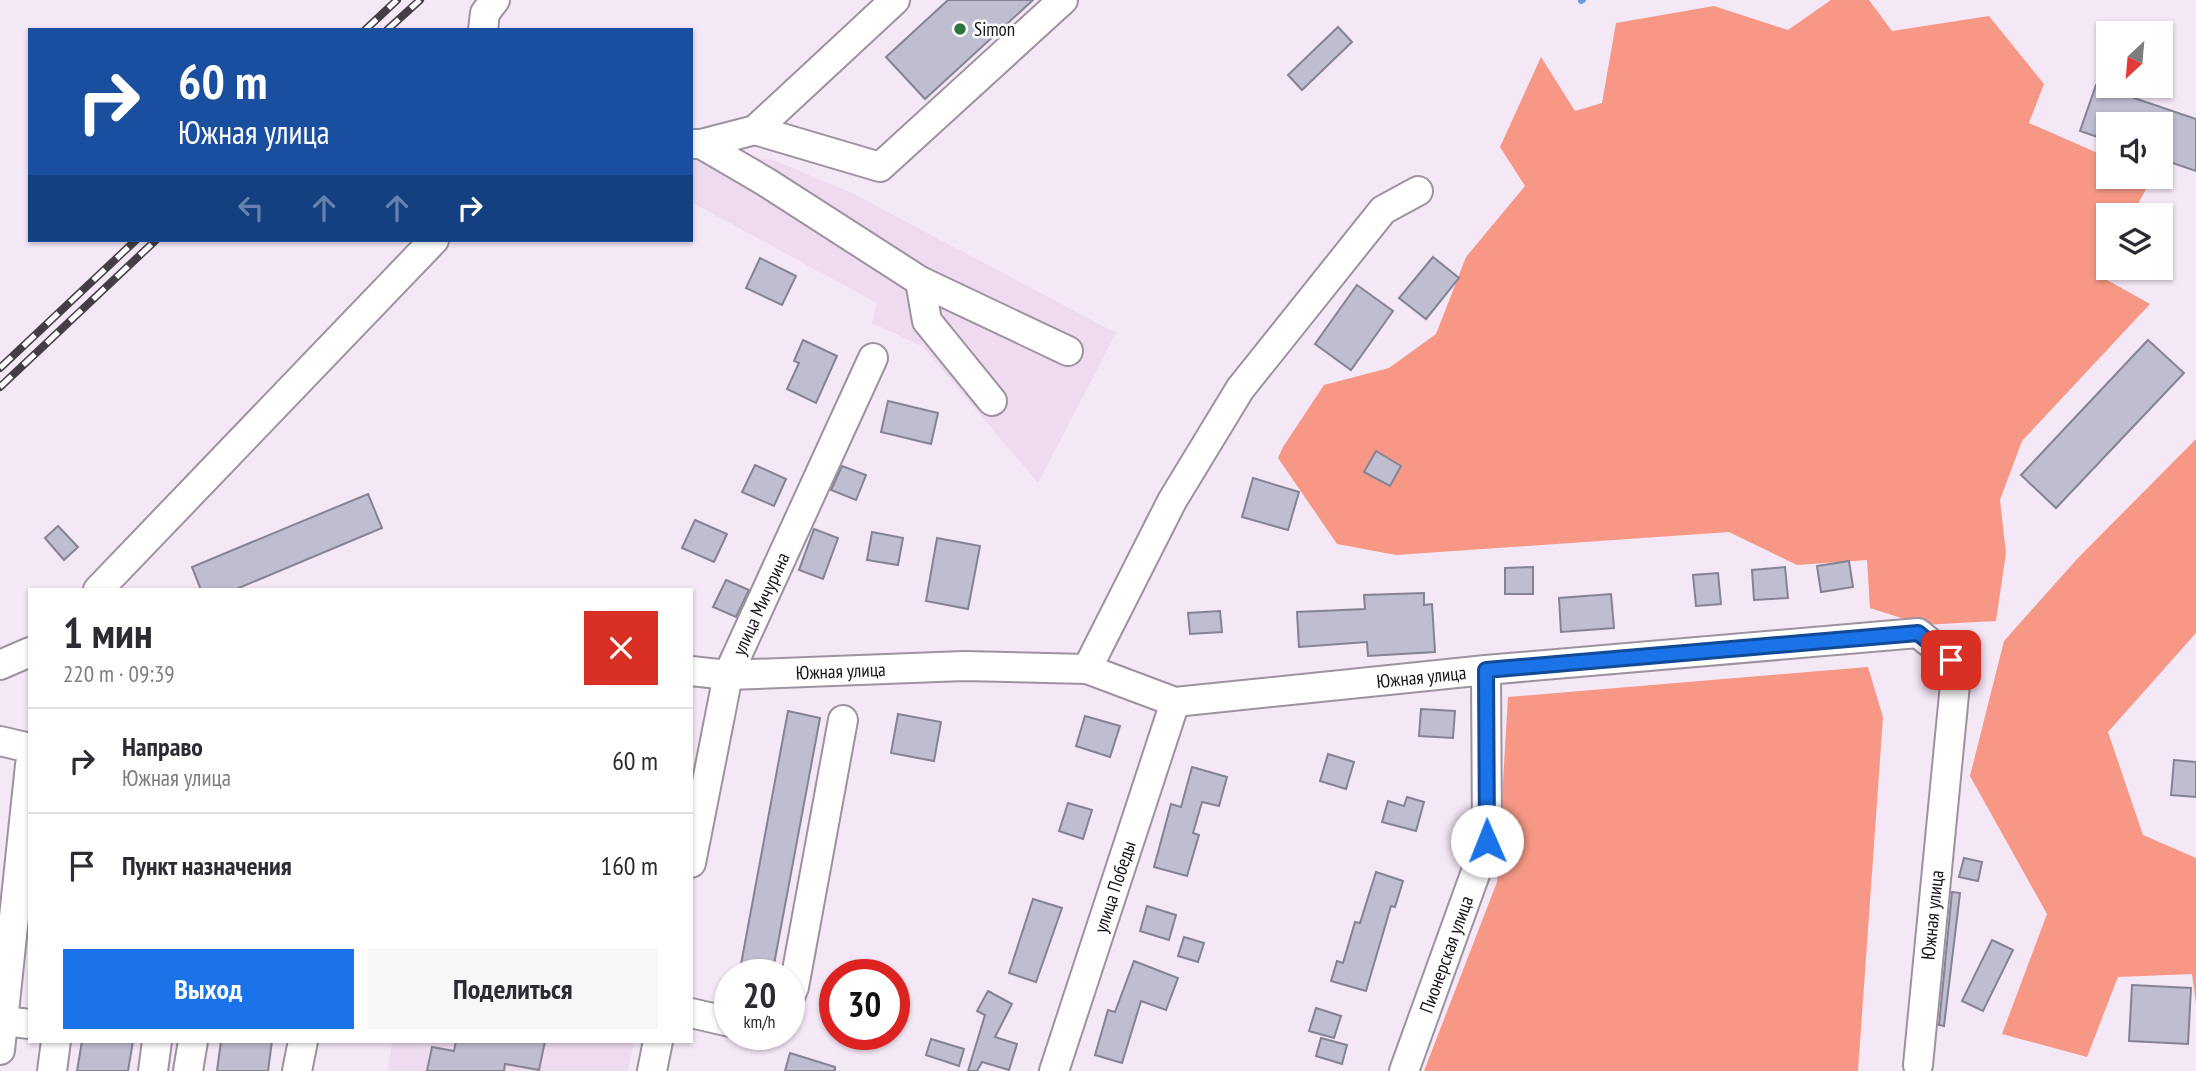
<!DOCTYPE html>
<html lang="ru">
<meta charset="utf-8">
<style>
body{margin:0;font-family:"PT Sans Narrow",sans-serif;background:#f7f7f7;color:#2b2b33;height:100vh;display:flex;flex-direction:column;font-size:26px;white-space:nowrap}
*{box-sizing:border-box;margin:0}
p{font-size:23px;color:#7c7c81}
.icon{flex:none;width:38px;height:38px;fill:none;stroke:currentColor;stroke-width:2;stroke-linecap:round;stroke-linejoin:round}
.map{position:relative;flex:1;overflow:hidden}
.drawer{position:absolute;left:28px;top:588px;width:665px;height:455px;display:flex;flex-direction:column;background:#fff;border-radius:0px;box-shadow:0 2px 5px #0004}
.drawer>*{flex:none}
.top-card{position:absolute;left:28px;top:28px;width:665px;height:214px;border-radius:0px;box-shadow:0 2px 5px #0004;background:#1a4fa0;color:#fff;overflow:hidden}
.needle{width:46px;rotate:206deg}
.controls{position:absolute;left:2096px;top:21px;display:grid;gap:14px}
.controls a{display:grid;place-items:center;width:77px;height:77px;border-radius:0px;background:#fff;box-shadow:0 2px 5px #0004;font-size:35px}
.speed{position:absolute;left:714px;top:959px;display:flex;gap:14px;font-size:35px;font-weight:700;text-align:center}
.speed>*{display:grid;place-content:center;width:91px;height:91px;border-radius:50%;background:#fff;box-shadow:0 2px 5px #0004;line-height:1}
.speed small{font-size:18px;font-weight:400}
.speed .limit{border:10px solid #d22;background:#fff;color:#111}
.pin{position:absolute;display:grid;place-items:center;width:60px;height:60px;color:#fff;margin:-30px;border-radius:14px;box-shadow:0 4px 10px #0006}
.me{position:absolute;width:77px;margin:-38px;rotate:359deg;stroke-linejoin:round;filter:drop-shadow(0 0 5px #0008)}
.turn{display:flex;align-items:center;gap:24px;height:147px;padding:0 35px;font-size:32px}
.turn .icon{width:91px;height:91px;stroke-width:2.5}
.turn b{display:block;font-size:49px;line-height:60px}
.lanes{display:flex;align-items:center;height:66px;padding:0 35px;background:#0003;justify-content:center;gap:35px;direction:ltr}
.lanes .off{opacity:.35}
.round{display:grid;place-items:center;flex:none;width:74px;height:74px;border-radius:0px;background:#f7f7f7}
.summary{display:flex;align-items:center;justify-content:space-between;height:119px;padding:0 35px}
h1{font-size:42px;font-weight:700;line-height:52px}
.action{display:flex;gap:14px;margin-top:auto;padding:14px 35px}
.action a{flex:1;height:80px;border-radius:0px;background:#1a73e8;color:#fff;font-size:28px;font-weight:700;line-height:80px;text-align:center}
.action a+a{background:#f7f7f7;color:#2b2b33}
ul{padding:0;list-style:none}
li{display:flex;align-items:center;gap:21px;height:105px;padding:0 35px;border-top:2px solid #e1e1e2}
li div{flex:1}
li b{display:block;font-size:26px}
li em{font-style:normal}
.map>svg:first-child{display:block}
.built{fill:#eedbf0}
.forest{fill:#f79886}
.lines{fill:none;stroke-linecap:round;stroke-linejoin:round}
.stream{stroke:#649ee2;stroke-width:6}
.building{fill:#bfbed0;stroke:#848394;stroke-width:2}
.minor-casing{stroke:#9e92a0;stroke-width:32}
.minor{stroke:#fff;stroke-width:28}
.rail-casing{stroke:#433d44;stroke-width:8}
.rail{stroke:#fff;stroke-width:5;stroke-dasharray:16;stroke-linecap:butt}
.route-casing{stroke:#114b97;stroke-width:18}
.route{stroke:#1a73e8;stroke-width:12}
.poi-dot{fill:#2e7440;stroke:#fff;stroke-width:2.5}
.labels{text-anchor:middle;dominant-baseline:central;stroke-width:5;stroke-linejoin:round;paint-order:stroke}
.poi-label{font-size:19px;fill:#181318;stroke:#fff;text-anchor:start}
.street-label{font-size:19px;fill:#181318;stroke:#fff}
</style>
<div class="map">
<svg width="2196" height="1071" viewBox="0 0 2196 1071">
<rect width="100%" height="100%" fill="#f4e7f6"/>
<g class="built">
<path d="M691 155 771 159 852 193 1116 333 1038 483 922 346 872 323 877 303 691 202Z"/>
<path d="M392 1041H634L628 1071H388Z"/>
</g>
<g class="forest">
<path d="M1831 0H1869L1892 31 1989 16 2044 84 2029 123 2109 158V177L2152 178 2132 215H2109V259L2100 276 2150 304 2022 441 2000 500 2006 553 1996 621 1923 625 1870 608 1867 560 1797 565 1729 532 1396 555 1337 544 1278 458 1283 447 1324 385 1389 368 1436 334 1466 257 1525 186 1500 147 1541 57 1575 111 1602 103 1616 23 1714 6 1788 30Z"/>
<path d="M2196 439V633L2108 732 2143 835 2196 858V1004L2192 974 2118 977 2087 1057 2002 1034 2047 914 1970 776 2004 641 2078 558Z"/>
<path d="M1868 667 1883 717 1858 1071H1424L1497 882 1508 697Z"/>
</g>
<g class="lines">
<path class="stream" d="M1581 1 1583 0"/>
</g>
<g class="building">
<path d="M948 0H1033L925 99 886 57Z"/>
<path d="M1338 27 1352 42 1302 90 1288 75Z"/>
<path d="M2096 85 2196 119V171L2161 159V124H2109V141L2080 131Z"/>
<path d="M1433 257 1459 278 1426 319 1399 298Z"/>
<path d="M760 258 796 276 782 305 746 288Z"/>
<path d="M1357 285 1393 311 1351 370 1315 344Z"/>
<path d="M803 340 837 356 816 403 787 389 799 363 794 361Z"/>
<path d="M2148 340 2184 373 2056 508 2021 475Z"/>
<path d="M888 401 938 413 931 444 881 432Z"/>
<path d="M1376 451 1401 466 1390 486 1364 472Z"/>
<path d="M755 465 786 479 774 506 742 492Z"/>
<path d="M842 466 866 475 856 500 831 490Z"/>
<path d="M1253 478 1299 492 1288 530 1242 517Z"/>
<path d="M368 494 382 528 234 590H201L192 567Z"/>
<path d="M695 520 727 534 714 562 682 548Z"/>
<path d="M58 526 78 547 64 560 45 538Z"/>
<path d="M814 529 838 538 823 579 799 570Z"/>
<path d="M872 532 903 538 898 565 867 560Z"/>
<path d="M937 538 980 546 968 609 926 601Z"/>
<path d="M1849 561 1853 587 1821 592 1817 566Z"/>
<path d="M1533 567V594H1505V568Z"/>
<path d="M1785 567 1788 598 1754 600 1752 570Z"/>
<path d="M1718 573 1721 604 1696 606 1693 575Z"/>
<path d="M726 580 749 590 736 617 713 607Z"/>
<path d="M1424 593V605L1432 604 1435 652 1368 656 1367 642 1299 647 1297 612 1365 609 1364 595Z"/>
<path d="M1611 594 1614 628 1561 632 1559 598Z"/>
<path d="M1220 611 1222 632 1190 634 1188 613Z"/>
<path d="M1421 709 1455 711 1453 738 1419 736Z"/>
<path d="M788 711 820 718 772 975H739Z"/>
<path d="M898 714 941 722 934 761 891 753Z"/>
<path d="M1085 716 1120 726 1110 757 1076 746Z"/>
<path d="M1328 754 1354 762 1346 789 1320 781Z"/>
<path d="M2174 760 2196 762V797L2171 795Z"/>
<path d="M1192 767 1227 777 1219 806 1202 802 1193 833 1199 835 1187 876 1154 867 1171 804 1181 807Z"/>
<path d="M1407 797 1424 802 1416 831 1382 822 1388 801 1404 806Z"/>
<path d="M1068 803 1092 810 1083 839 1059 831Z"/>
<path d="M1964 858 1982 862 1978 881 1959 877Z"/>
<path d="M1376 872 1403 881 1395 907 1391 906 1366 991 1331 981 1337 961 1343 963 1355 922 1360 923Z"/>
<path d="M1952 892 1960 893 1944 1026 1939 1025Z"/>
<path d="M1033 899 1062 908 1036 982 1009 973Z"/>
<path d="M1147 906 1176 915 1169 940 1140 931Z"/>
<path d="M1184 937 1204 943 1198 962 1178 956Z"/>
<path d="M1992 940 2013 950 1983 1011 1962 1001Z"/>
<path d="M1134 961 1178 978 1166 1010 1141 1001 1122 1063 1095 1055 1108 1010 1115 1012Z"/>
<path d="M2132 985 2191 988 2188 1044 2129 1041Z"/>
<path d="M988 991 1012 1004 995 1037 1017 1044 1009 1070 982 1062 977 1071H968L985 1015 977 1011Z"/>
<path d="M1316 1008 1341 1016 1334 1038 1309 1031Z"/>
<path d="M1321 1038 1347 1045 1342 1064 1316 1056Z"/>
<path d="M931 1039 964 1049 959 1066 926 1055Z"/>
<path d="M82 1041H133L128 1071H77Z"/>
<path d="M221 1041H272L268 1071H217Z"/>
<path d="M456 1041H545L539 1070 505 1064 504 1071H427L432 1047 454 1051Z"/>
<path d="M790 1053 835 1067V1071H785Z"/>
</g>
<g class="lines">
<g class="minor-casing">
<g id="minor">
<path d="M483 30 485 13 495 0"/>
<path d="M755 130 880 167 1063 0"/>
<path d="M691 144H701L755 130 895 0"/>
<path d="M701 144 766 182 920 281 1068 351"/>
<path d="M920 281 927 321 992 401"/>
<path d="M98 590 434 240"/>
<path d="M0 665 30 652"/>
<path d="M1087 669 1172 501 1240 389 1383 210 1418 191"/>
<path id="s1" d="M691 671 728 675 964 666 1087 669 1175 702 1486 670 1918 633 1951 660 1956 674 1918 1065"/>
<path d="M0 741 30 748"/>
<path id="s2" d="M691 863 728 675 873 358"/>
<path d="M789 999 794 987 843 720"/>
<path d="M691 1013 730 1022"/>
<path d="M3 1021 30 1024"/>
<path d="M0 1050 30 765"/>
<path d="M52 1071 56 1041"/>
<path d="M153 1071 157 1041"/>
<path d="M188 1071 193 1041"/>
<path d="M297 1071 303 1041"/>
<path d="M652 1071 658 1041"/>
<path id="s3" d="M1054 1071 1175 702"/>
<path id="s4" d="M1404 1071 1487 841 1486 670"/>
</g>
</g>
<use href="#minor" class="minor"/>
<g class="rail-casing">
<g id="rail">
<path d="M365 30 397 0"/>
<path d="M387 30 420 0"/>
<path d="M0 368 136 240"/>
<path d="M0 387 156 240"/>
</g>
</g>
<use href="#rail" class="rail"/>
</g>
<g class="lines">
<g class="route-casing">
<path id="route" d="M1487 841 1486 670 1918 633 1951 660"/>
</g>
<use href="#route" class="route"/>
</g>
<circle class="poi-dot" cx="960" cy="29" r="7"/>
<g class="labels">
<g class="poi-label">
<text x="974" y="29">Simon</text>
</g>
<g class="street-label">
<text stroke="none"><textPath href="#s2" startOffset="270">улица Мичурина</textPath></text>
<text stroke="none"><textPath href="#s1" startOffset="150">Южная улица</textPath></text>
<text stroke="none"><textPath href="#s1" startOffset="738">Южная улица</textPath></text>
<text stroke="none"><textPath href="#s3" startOffset="194">улица Победы</textPath></text>
<text transform="translate(1932 915) rotate(-84)">Южная улица</text>
<text stroke="none"><textPath href="#s4" startOffset="124">Пионерская улица</textPath></text>
</g>
</g>
</svg>
<div class="controls">
<a><svg class="needle" viewBox="-14 -14 28 28"><path d="M0-13l5 13h-10z" fill="#e53935"/><path d="M0 13l5-13h-10z" fill="#7c7c81"/></svg></a>
<a><svg class="icon" aria-label="sound" viewBox="0 0 24 24"><path d="M4 9h4l5-4v14l-5-4H4zM17 9q2 3 0 6"/></svg></a>
<a><svg class="icon" aria-label="layers" viewBox="0 0 24 24"><path d="M12 4l9 5-9 5-9-5zM3 14l9 5 9-5"/></svg></a>
</div>
<div class="speed"><div>20<small>km/h</small></div><div class="limit">30</div></div>
<div class="pin" style="left:1951px;top:660px;background:#d93025"><svg class="icon" aria-label="arrive" viewBox="0 0 24 24"><path d="M6 21V4h12l-3 4 3 4H6"/></svg></div>
<svg class="me" style="left:1487px;top:841px" viewBox="-20 -20 40 40"><circle r="19" fill="#fff"/><path d="M0-13L10 11 0 6-10 11z" fill="#1a73e8"/></svg>
<div class="top-card">
<div class="turn"><svg class="icon" aria-label="right" viewBox="0 0 24 24"><path d="M7 20v-9h11M14 6l5 5-5 5"/></svg><div><b>60 m</b>Южная улица</div></div>
<div class="lanes"><svg class="icon off" aria-label="left" viewBox="0 0 24 24"><path d="M17 20v-9H6M10 6l-5 5 5 5"/></svg><svg class="icon off" aria-label="ahead" viewBox="0 0 24 24"><path d="M12 20V5M6 11l6-6 6 6"/></svg><svg class="icon off" aria-label="ahead" viewBox="0 0 24 24"><path d="M12 20V5M6 11l6-6 6 6"/></svg><svg class="icon" aria-label="right" viewBox="0 0 24 24"><path d="M7 20v-9h11M14 6l5 5-5 5"/></svg></div>
</div>
<section class="drawer">
<div class="summary"><div><h1>1 мин</h1><p>220 m · 09:39</p></div><a class="round" style="background:#d93025;color:#fff"><svg class="icon" aria-label="close" viewBox="0 0 24 24"><path d="M6 6l12 12M18 6L6 18"/></svg></a></div>
<ul>
<li><svg class="icon" aria-label="right" viewBox="0 0 24 24"><path d="M7 20v-9h11M14 6l5 5-5 5"/></svg><div><b>Направо</b><p>Южная улица</p></div><em>60 m</em></li>
<li><svg class="icon" aria-label="arrive" viewBox="0 0 24 24"><path d="M6 21V4h12l-3 4 3 4H6"/></svg><div><b>Пункт назначения</b></div><em>160 m</em></li>
</ul>
<div class="action"><a>Выход</a><a>Поделиться</a></div>
</section>
</div>
